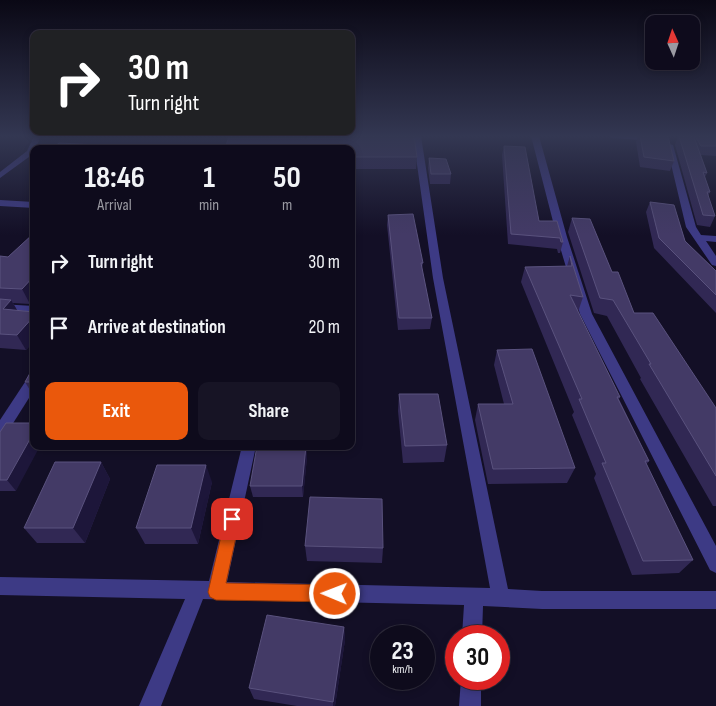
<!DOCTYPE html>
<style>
body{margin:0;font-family:"Sofia Sans Condensed",sans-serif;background:#171425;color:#f1f3f6;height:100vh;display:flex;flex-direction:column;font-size:19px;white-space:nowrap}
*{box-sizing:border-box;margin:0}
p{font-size:16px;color:#9b9ba3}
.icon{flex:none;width:28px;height:28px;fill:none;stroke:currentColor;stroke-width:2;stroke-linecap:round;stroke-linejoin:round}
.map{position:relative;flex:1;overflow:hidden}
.side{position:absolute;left:30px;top:145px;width:325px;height:305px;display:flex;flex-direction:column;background:#0e0b1c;border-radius:10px;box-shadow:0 2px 8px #0003,0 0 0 1px #2e2b3b}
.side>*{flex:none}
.guide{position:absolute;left:30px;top:30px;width:325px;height:105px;border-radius:10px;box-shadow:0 2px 8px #0003,0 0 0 1px #2e2b3b;background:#202124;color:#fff;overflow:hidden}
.needle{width:32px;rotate:357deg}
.buttons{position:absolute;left:645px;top:15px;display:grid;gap:10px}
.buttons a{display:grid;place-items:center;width:55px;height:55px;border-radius:10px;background:#0e0b1c;box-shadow:0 2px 8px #0003,0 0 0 1px #2e2b3b;font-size:25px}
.speed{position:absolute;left:370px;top:625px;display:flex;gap:10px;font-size:25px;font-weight:700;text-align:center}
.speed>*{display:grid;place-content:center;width:65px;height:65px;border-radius:50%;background:#0e0b1c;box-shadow:0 2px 8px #0003,0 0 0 1px #2e2b3b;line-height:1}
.speed small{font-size:12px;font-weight:400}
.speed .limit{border:8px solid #d22;background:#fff;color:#111}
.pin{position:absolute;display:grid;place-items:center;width:42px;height:42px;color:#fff;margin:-21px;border-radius:10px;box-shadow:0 2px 8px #0006}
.me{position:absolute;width:55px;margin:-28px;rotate:271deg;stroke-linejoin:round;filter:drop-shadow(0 0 4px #0008)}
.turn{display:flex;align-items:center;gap:18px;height:105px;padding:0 15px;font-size:22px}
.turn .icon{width:65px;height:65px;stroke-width:2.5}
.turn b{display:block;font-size:35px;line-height:42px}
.eta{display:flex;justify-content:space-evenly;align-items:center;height:85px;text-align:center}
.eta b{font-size:30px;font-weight:700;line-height:35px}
.action{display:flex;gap:10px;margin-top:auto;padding:10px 15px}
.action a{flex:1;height:58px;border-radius:10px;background:#ea580c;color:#fff;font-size:20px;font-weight:700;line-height:58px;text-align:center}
.action a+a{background:#171425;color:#f1f3f6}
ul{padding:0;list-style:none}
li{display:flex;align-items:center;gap:15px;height:65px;padding:0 15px}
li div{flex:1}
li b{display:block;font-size:19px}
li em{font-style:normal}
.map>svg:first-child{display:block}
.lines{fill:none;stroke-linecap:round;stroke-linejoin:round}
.minor{fill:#3d3a85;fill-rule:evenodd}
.wall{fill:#312854}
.shaded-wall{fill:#1d163a}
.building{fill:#433a66;stroke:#5a527e}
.route{fill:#ea580c;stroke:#983908}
</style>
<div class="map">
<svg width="716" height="706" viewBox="0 0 716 706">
<rect width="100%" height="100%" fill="#130f26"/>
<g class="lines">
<g class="minor">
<path d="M34 136H41L33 154 0 178V172L27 151Z"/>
<path d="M307 136H315L312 149H304Z"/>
<path d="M413 136H421L443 278 508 589 542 591H716V609H542L483 606 482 636H462L464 605 203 599 161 706H139L185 599 0 595V577L209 581 242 446H256L227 582 490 588 433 278Z"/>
<path d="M531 136H539L567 237 592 314 716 546V573L710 570 580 314 557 237Z"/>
<path d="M609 136H646L658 139 654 141 612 138Z"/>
<path d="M666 143 673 145 696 227 701 235 716 236V242L706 241 716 256V266L712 265 686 227Z"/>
<path d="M0 200 34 202V208L0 206Z"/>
<path d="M0 304 34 306V314L0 312Z"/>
<path d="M34 374V390L5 436 0 438V420L29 376Z"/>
<path d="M461 679H481V706H459Z"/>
</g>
</g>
<g class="wall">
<path d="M229 136H305V139L417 157 416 169H351V149Z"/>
<path d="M638 136H668L674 161 670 171 640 167 636 142Z"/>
<path d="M678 136 716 137V156L701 155 707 173 705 177 710 192 708 197 715 216 710 227 697 225 675 145Z"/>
<path d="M504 146 539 221H557L563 242 560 253H558L557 249 508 244 502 155Z"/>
<path d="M429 158 451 174 450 184H430L428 168Z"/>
<path d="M650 202 685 241 716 271V313L654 248 646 212Z"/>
<path d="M388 215 423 263 422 268 432 318 430 329 398 330 387 225Z"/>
<path d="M572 218 612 272 634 313 716 408V506H713L640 379 641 378 607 316 594 313 568 232Z"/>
<path d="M34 234V299L30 304 13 303 17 310 34 312V341L26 350 0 348V256L8 257Z"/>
<path d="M570 256 583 297 578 312 620 397 619 399 649 461 646 465 693 560 679 573 632 575 594 478 596 474 572 415 574 412 521 282 525 267 567 266Z"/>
<path d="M497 350 575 468 567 483 488 484 475 420 478 404H504L494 365Z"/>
<path d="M34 366V395H33L25 382Z"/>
<path d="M399 394 447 445 444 462 403 463 398 411Z"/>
<path d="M0 432 16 491H0Z"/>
<path d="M306 446 307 457 303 497H253L250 486Z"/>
<path d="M101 462 110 479 85 543H37L24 528Z"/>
<path d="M212 482 198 544H145L136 528Z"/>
<path d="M305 546 383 548 382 563 307 561Z"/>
<path d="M344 627 345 640 335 706H297L254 699 249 688Z"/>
</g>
<g class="shaded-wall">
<path d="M34 276V299L30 304 22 289Z"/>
<path d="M11 300 20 315 3 309Z"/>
<path d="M34 316V341L26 350 17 335Z"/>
<path d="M34 432V446H40L16 491 7 480Z"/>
<path d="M306 446 307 457 303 497 302 486Z"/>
<path d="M101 462 110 479 85 543 73 528Z"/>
<path d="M206 465 212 482 198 544 191 528Z"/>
<path d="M344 627 345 640 335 706H333V702Z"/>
</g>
<g class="building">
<path d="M229 136H302V139H312L313 136H414L417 157H351V149H225Z"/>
<path d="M640 136H668L674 161 644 157Z"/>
<path d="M679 136 694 137 707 173 703 172 710 192H707L715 216 703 215Z"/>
<path d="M695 136 716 137V146H701Z"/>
<path d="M59 143 120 146 117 149H51Z"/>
<path d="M504 146 525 147 539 221H557L563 242H561L560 238 511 234Z"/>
<path d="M429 158 446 159 451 174H431Z"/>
<path d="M650 202 674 205 685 241 716 271V295L659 238Z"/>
<path d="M413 214 423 263H421L432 318H399L388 215Z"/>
<path d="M572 218 590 219 612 272H618L634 313H653L716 408V476L649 364H651L613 300 600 298Z"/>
<path d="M33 234H34V276L22 289 0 288V256L8 257Z"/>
<path d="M570 256 583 297 570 295 620 397H617L649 461H645L693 560 643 561 602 463H606L579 399H582L525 267 572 266Z"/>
<path d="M0 299 11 300 3 309 34 312V316L17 335 0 334Z"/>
<path d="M532 349 575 468 493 469 478 404H513L497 350Z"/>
<path d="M34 366V382H25Z"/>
<path d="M399 394H438L447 445 405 446Z"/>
<path d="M6 423H34V432L7 480H0V432Z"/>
<path d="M257 446H306L302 486H250Z"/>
<path d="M55 462H101L73 528H24Z"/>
<path d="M157 465H206L191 528H136Z"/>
<path d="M310 497 382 499 383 548 305 546Z"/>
<path d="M267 615 344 627 333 702 249 688Z"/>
</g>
<linearGradient id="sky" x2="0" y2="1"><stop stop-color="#0a0815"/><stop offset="0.58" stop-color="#333752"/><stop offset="1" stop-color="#333752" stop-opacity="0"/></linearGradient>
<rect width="716" height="235" fill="url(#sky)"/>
<path class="route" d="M232 512 238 514 240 519 226 583 335 585 341 588 343 594 341 600 335 602 216 600 210 597 208 592 225 519 227 514Z"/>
</svg>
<div class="buttons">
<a><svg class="needle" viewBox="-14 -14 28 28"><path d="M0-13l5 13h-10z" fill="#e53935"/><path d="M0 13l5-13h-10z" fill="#9b9ba3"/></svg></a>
</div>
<div class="speed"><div>23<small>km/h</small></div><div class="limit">30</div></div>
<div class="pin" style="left:232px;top:519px;background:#d93025"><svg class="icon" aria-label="arrive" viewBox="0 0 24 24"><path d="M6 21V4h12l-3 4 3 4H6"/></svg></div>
<svg class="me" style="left:335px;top:594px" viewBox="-20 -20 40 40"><circle r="17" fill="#ea580c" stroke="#fff" stroke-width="3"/><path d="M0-11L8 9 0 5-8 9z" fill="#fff"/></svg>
<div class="guide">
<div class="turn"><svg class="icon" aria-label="right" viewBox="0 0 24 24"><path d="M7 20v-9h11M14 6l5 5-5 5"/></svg><div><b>30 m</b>Turn right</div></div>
</div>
<section class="side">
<div class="eta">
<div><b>18:46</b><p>Arrival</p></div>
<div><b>1</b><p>min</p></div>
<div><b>50</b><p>m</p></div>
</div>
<ul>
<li><svg class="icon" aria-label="right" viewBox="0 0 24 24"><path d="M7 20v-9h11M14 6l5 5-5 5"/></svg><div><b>Turn right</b></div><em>30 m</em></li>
<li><svg class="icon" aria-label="arrive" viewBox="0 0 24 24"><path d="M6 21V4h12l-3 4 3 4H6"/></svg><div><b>Arrive at destination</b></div><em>20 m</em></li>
</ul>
<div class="action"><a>Exit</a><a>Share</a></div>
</section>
</div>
